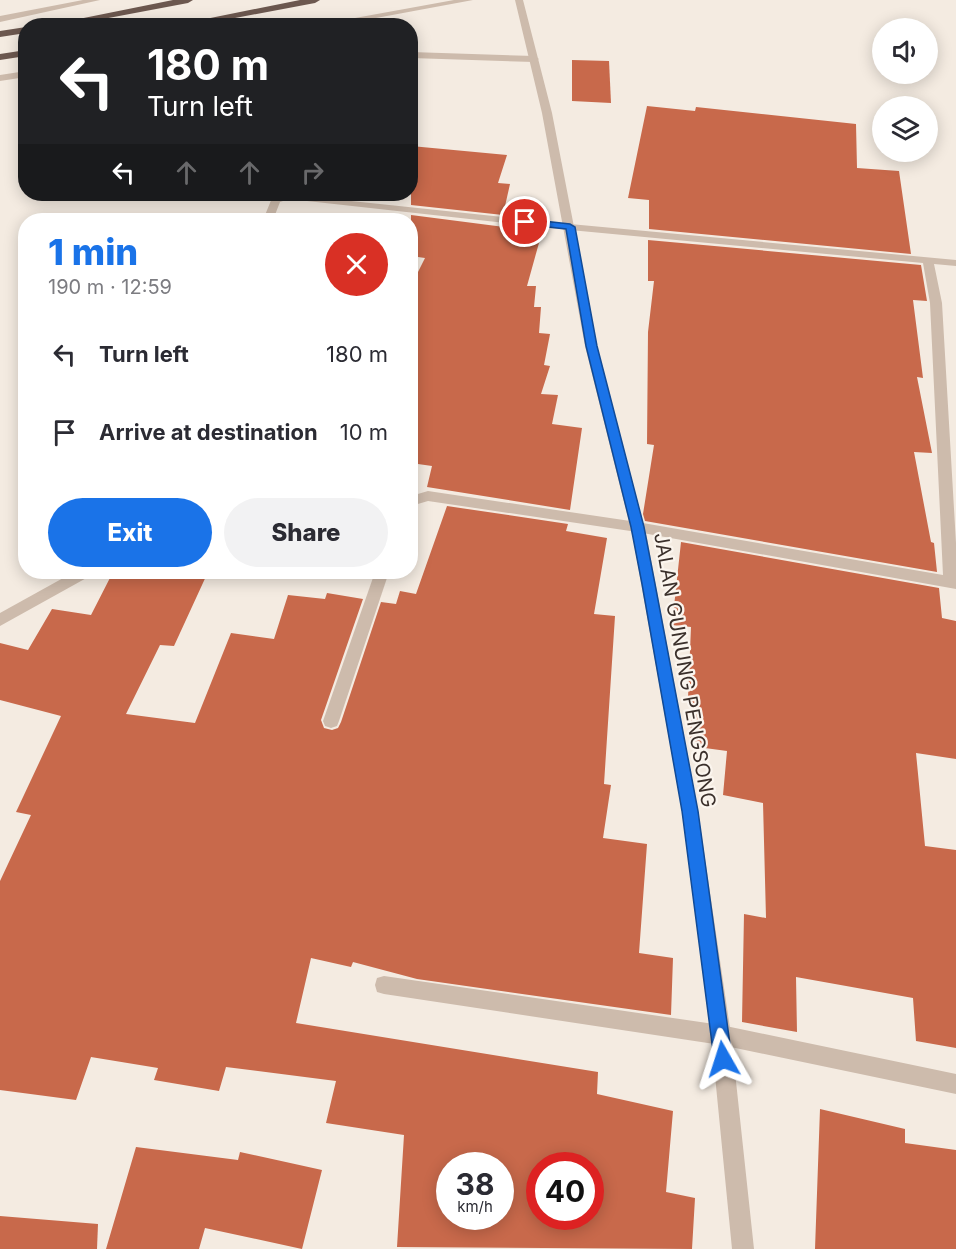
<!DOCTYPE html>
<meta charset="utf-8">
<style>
body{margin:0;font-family:Inter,sans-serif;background:#f2f2f3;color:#2b2b33;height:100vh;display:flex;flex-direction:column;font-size:22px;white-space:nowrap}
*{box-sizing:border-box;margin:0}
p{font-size:20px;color:#7c7c81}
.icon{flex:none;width:33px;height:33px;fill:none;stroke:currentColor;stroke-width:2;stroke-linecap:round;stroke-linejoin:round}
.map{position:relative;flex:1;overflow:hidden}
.side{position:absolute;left:18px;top:213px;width:400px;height:366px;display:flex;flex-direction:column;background:#fff;border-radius:24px;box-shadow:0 3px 15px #0003}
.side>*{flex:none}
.hud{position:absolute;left:18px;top:18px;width:400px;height:183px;border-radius:24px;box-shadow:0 3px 15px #0003;background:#202124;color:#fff;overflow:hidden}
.buttons{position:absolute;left:872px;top:18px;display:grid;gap:12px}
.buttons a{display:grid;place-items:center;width:66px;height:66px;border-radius:50%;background:#fff;box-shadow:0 3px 15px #0003;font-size:30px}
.speed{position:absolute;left:436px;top:1152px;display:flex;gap:12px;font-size:30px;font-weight:700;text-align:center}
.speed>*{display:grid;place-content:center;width:78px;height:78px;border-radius:50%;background:#fff;box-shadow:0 3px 15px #0003;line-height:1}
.speed small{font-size:15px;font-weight:400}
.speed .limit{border:9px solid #d22;background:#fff;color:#111}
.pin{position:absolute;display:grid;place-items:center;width:51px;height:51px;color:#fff;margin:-26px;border:3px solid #fff;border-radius:50%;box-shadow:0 2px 6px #0007}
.me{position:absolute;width:66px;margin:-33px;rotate:354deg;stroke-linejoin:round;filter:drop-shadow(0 0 4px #0008)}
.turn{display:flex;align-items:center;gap:21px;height:126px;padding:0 30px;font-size:27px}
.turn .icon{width:78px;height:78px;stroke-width:2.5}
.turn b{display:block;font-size:42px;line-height:51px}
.lanes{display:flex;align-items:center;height:57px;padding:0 30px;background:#0003;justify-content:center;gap:30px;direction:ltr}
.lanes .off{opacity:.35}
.round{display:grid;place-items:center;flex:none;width:63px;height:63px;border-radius:32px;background:#f2f2f3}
.head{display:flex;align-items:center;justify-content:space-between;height:102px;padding:0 30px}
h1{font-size:36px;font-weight:800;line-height:45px;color:#1a73e8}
.primary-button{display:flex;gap:12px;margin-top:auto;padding:12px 30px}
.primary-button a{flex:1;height:69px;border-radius:36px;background:#1a73e8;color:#fff;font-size:24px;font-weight:800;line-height:69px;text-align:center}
.primary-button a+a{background:#f2f2f3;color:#2b2b33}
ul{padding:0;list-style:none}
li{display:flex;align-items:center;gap:18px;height:78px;padding:0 30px}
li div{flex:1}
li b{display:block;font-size:22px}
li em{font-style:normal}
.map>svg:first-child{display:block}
.building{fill:#c8694b;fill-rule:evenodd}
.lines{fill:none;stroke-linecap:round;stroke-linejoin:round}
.service{fill:#cdbbac;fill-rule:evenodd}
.minor{fill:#cdbbac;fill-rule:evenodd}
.tertiary{fill:#cdbbac;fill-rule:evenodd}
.trunk{fill:#6c584f;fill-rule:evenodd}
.route{fill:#1a73e8;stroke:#114b97;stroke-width:1.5}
.labels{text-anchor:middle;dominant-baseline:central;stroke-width:4.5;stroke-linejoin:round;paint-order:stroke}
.street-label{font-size:20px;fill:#3b302b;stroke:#fbf5ee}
</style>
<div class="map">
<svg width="956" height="1249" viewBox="0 0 956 1249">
<rect width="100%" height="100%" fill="#f4ebe1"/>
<g class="building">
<path d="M572 60 609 61 611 103 572 101Z"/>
<path d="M647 106 695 111 696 107 856 124 857 168 899 171 911 254 649 229V200L628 198Z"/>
<path d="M411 146 507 155 498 183 510 184 503 215 411 205Z"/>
<path d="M411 215 542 232 527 286H536L534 307H541L539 333 550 334 544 365 550 366 541 394 558 395 552 424 582 428 570 510 427 487 432 466 411 463V286L425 258 411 256Z"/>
<path d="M648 240 921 265 927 301 913 300 923 378 917 377 932 453 914 452 931 542 934 543 937 572 645 521 643 514 654 445 647 444 648 332 654 281H648Z"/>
<path d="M447 506 568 524 566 531 607 538 594 614 615 616 604 784 611 785 603 838 647 844 639 953 673 958 671 1015 417 979 353 962 351 967 311 958 296 1023 598 1072 597 1094 673 1111 666 1192 695 1198 692 1249 397 1247 404 1135 326 1123 336 1081 226 1067 219 1091 154 1080 158 1068 91 1057 76 1100 0 1090V881L31 815 16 812 61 716 0 700V643L28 650 52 609 91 615 113 572H208L174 646 160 645 126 714 195 723 231 633 274 639 288 595 325 599 327 593 363 599 321 720 324 728 332 730 338 728 341 722 381 602 396 604 400 591 416 594ZM450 1166H501V1216H450ZM540 1166H591V1216H540Z"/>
<path d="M681 542 939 588 942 618 956 621V759L916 753 925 846 956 850V1048L916 1041 913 998 796 977 797 1032 742 1022 744 914 766 918 763 803 723 795 727 751 690 746 692 698H688L691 627 672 625Z"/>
<path d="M820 1109 905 1129V1143L956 1150V1249H815Z"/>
<path d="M136 1147 238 1160 240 1152 322 1170 302 1249 205 1228 199 1249H106Z"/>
<path d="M0 1216 98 1224 97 1249H0Z"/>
</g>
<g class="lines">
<path class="service" d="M411 52 534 56 539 59 534 62 411 58Z"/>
<g class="minor">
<path d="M285 194 570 224 956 260V266L934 264 942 303 956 543V589L637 532 428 501 411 506V496L428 491 637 522 943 575 930 303 923 263 570 230 289 199 280 202 273 220H263L272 198Z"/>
<path d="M74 572H92L90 576 0 626V613Z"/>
<path d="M375 572H389L339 721 337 726 331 728 325 726 323 721Z"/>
<path d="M384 976 721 1025 956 1074V1094L721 1045 384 994 377 992 375 985 377 978Z"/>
</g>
<g class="tertiary">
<path d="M83 0H100L0 22V16Z"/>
<path d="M454 0H473L333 26H311Z"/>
<path d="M515 0H523L552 113 597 346 647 538 698 811 731 1035 754 1249H732L711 1035 682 811 633 538 585 346 542 113Z"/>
<path d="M26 71V77L0 81V75Z"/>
</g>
<g class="trunk">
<path d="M173 0H193L188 3 66 26H44Z"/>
<path d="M300 0H320L315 3 193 26H171Z"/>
<path d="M26 27V33L0 37V31Z"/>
<path d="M26 50V56L0 60V54Z"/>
</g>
</g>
<path class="route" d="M525 219 570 224 575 227 597 346 644 527 655 584 698 811 732 1059 730 1065 723 1068 717 1065 714 1059 682 811 642 584 631 527 586 346 566 229 521 224V220Z"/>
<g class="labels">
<g class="street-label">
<text transform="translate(685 670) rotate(80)">JALAN GUNUNG PENGSONG</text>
</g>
</g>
</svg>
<div class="buttons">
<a><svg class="icon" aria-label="sound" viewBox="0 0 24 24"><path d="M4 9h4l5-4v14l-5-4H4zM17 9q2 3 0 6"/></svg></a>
<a><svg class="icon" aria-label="layers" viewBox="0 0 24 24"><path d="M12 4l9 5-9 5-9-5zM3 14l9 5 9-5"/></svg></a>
</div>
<div class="speed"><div>38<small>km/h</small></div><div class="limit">40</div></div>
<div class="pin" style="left:525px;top:222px;background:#d93025"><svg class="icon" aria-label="arrive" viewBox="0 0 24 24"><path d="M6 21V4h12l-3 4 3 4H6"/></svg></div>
<svg class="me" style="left:723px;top:1059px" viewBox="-20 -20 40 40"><path d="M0-17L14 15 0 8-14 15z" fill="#1a73e8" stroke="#fff" stroke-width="4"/></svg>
<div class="hud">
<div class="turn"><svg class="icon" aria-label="left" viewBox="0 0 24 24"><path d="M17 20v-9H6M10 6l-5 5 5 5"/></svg><div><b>180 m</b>Turn left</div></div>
<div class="lanes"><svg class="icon" aria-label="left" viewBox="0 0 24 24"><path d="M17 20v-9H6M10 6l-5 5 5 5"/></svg><svg class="icon off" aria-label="ahead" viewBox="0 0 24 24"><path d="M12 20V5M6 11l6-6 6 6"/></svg><svg class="icon off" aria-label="ahead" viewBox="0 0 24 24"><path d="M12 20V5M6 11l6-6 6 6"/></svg><svg class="icon off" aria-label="right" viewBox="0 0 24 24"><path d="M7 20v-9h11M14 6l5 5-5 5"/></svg></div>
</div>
<section class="side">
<div class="head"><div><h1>1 min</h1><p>190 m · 12:59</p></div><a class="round" style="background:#d93025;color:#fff"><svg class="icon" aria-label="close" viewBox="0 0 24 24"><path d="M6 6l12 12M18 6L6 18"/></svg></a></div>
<ul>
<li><svg class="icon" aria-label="left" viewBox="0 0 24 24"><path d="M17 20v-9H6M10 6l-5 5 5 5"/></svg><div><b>Turn left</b></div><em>180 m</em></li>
<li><svg class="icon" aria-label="arrive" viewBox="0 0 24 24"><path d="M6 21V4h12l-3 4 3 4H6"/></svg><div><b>Arrive at destination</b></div><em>10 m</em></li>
</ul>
<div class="primary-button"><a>Exit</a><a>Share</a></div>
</section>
</div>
